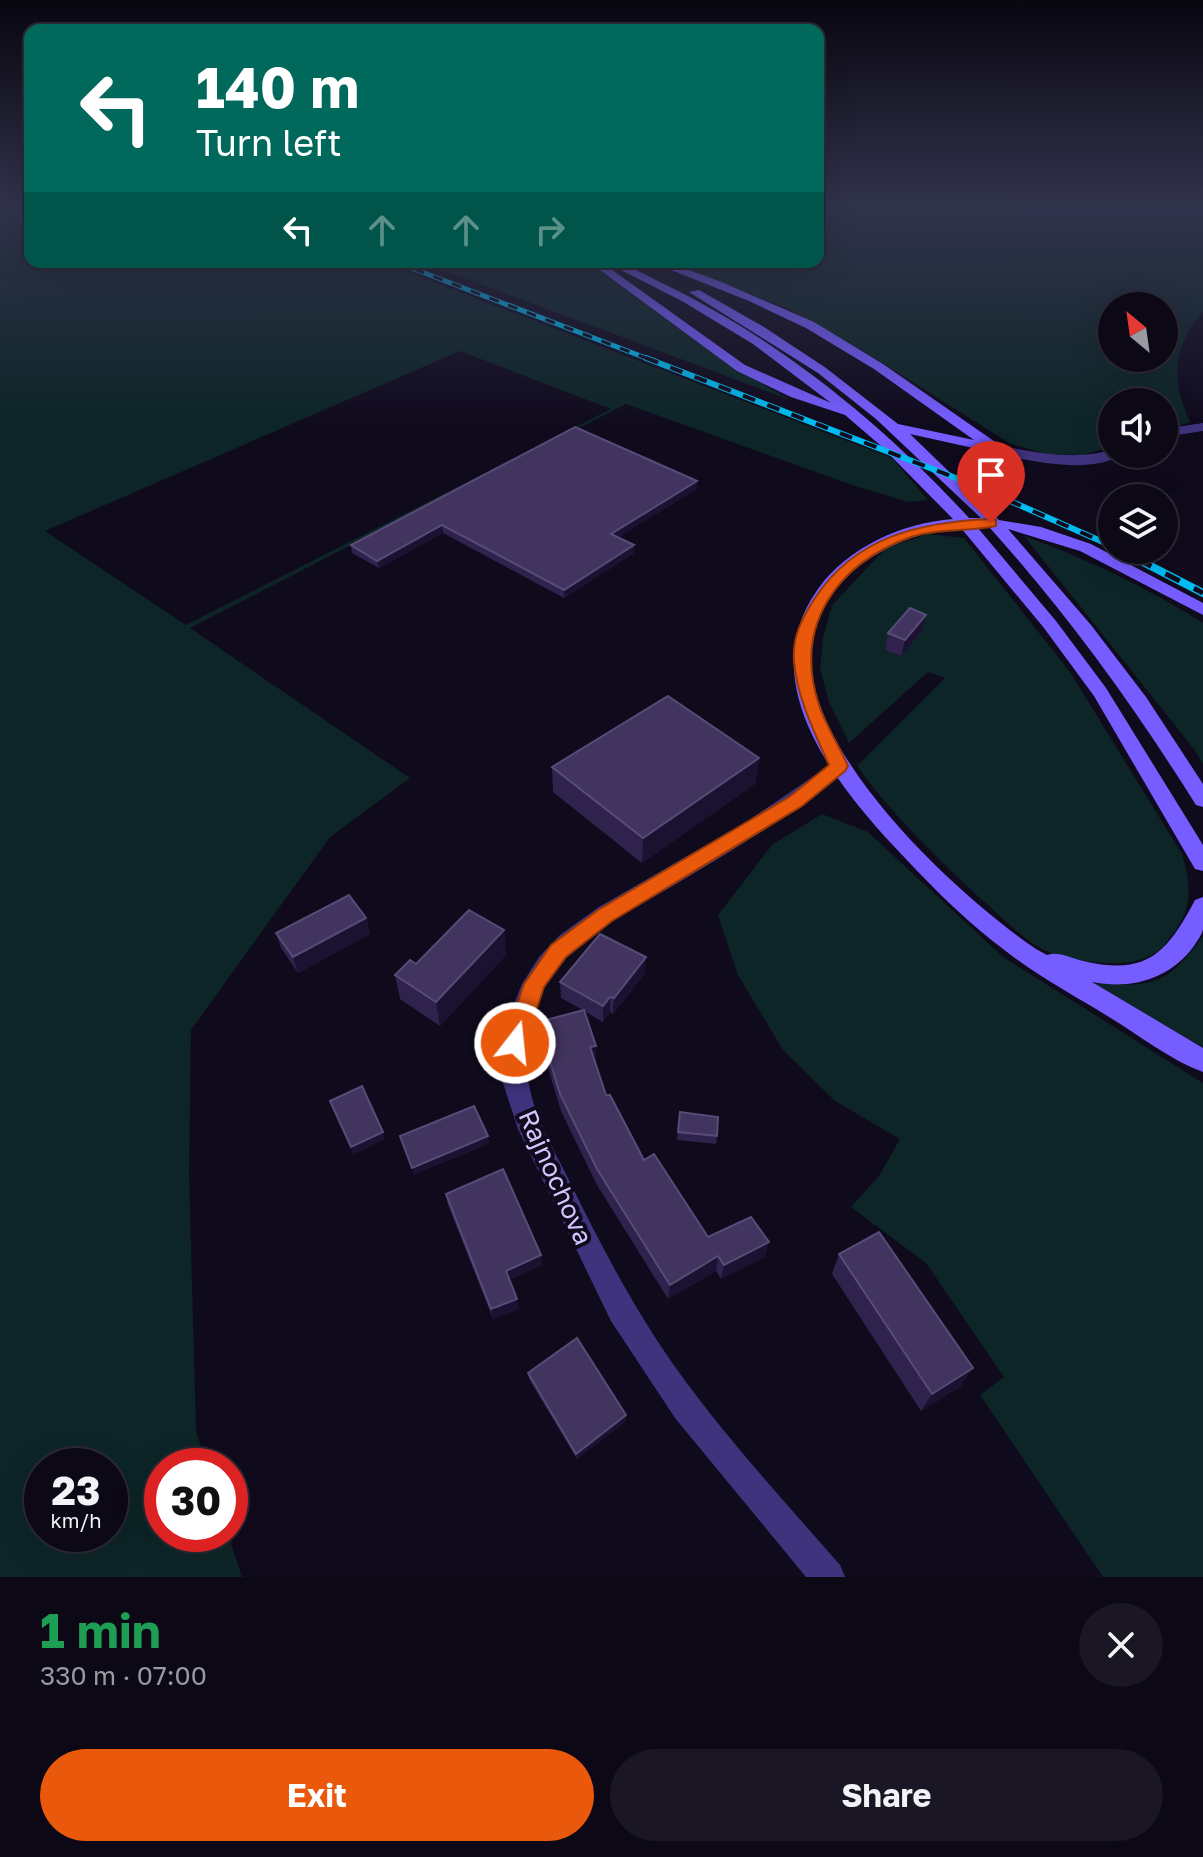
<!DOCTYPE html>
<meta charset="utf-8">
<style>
body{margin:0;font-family:"Golos Text",sans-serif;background:#1a1623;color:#f1f3f6;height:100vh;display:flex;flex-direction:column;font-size:30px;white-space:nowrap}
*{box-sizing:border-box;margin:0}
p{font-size:26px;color:#9a9aa1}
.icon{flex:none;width:44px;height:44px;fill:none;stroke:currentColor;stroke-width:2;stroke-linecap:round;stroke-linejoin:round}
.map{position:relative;height:1577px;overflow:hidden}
.sheet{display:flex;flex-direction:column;background:#0c0816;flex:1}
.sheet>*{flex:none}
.top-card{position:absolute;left:24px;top:24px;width:800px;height:244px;border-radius:16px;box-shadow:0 8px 32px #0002,0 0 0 2px #2c2935;background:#00695c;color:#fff;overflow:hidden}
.needle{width:52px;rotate:331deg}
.buttons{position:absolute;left:1098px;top:292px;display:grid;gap:16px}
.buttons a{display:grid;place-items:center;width:80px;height:80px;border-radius:50%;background:#0c0816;box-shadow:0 8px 32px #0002,0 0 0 2px #2c2935;font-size:40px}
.speed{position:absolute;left:24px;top:1448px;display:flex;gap:16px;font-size:40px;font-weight:700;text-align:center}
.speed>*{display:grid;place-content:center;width:104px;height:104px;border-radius:50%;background:#0c0816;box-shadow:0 8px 32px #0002,0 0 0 2px #2c2935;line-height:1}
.speed small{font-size:20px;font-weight:400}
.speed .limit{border:12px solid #d22;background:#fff;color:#111}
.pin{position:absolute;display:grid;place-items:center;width:68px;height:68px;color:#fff;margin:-82px -34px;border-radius:50% 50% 50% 0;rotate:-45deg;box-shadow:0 0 8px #0007}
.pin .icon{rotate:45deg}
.me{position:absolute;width:88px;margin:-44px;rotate:16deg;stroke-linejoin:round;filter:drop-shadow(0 0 6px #0008)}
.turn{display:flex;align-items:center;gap:28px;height:168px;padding:0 40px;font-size:36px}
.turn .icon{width:104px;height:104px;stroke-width:2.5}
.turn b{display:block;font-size:56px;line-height:68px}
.lanes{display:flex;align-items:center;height:76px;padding:0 40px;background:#0003;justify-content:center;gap:40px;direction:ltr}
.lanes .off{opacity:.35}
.round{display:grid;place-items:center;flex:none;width:84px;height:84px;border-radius:42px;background:#1a1623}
.summary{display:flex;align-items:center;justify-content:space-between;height:136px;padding:0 40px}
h1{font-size:48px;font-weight:700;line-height:60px;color:#1e9e55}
.action{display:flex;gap:16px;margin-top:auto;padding:16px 40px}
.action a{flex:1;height:92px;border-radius:48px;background:#ea580c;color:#fff;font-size:32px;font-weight:700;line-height:92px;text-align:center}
.action a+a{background:#1a1623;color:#f1f3f6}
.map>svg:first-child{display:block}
.green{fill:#0d2527;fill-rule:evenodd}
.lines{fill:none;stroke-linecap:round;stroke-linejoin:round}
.minor{fill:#3f337e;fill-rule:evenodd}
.tertiary{fill:#3f337e;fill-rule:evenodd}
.secondary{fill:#755dff;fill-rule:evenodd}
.rail-far2-casing{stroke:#00bcf1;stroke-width:5}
.rail-far1-casing{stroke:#00bcf1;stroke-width:6}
.rail-casing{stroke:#00bcf1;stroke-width:8}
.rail-far2{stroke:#100a1d;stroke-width:3;stroke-dasharray:10;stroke-linecap:butt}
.rail-far1{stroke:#100a1d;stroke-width:4;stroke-dasharray:13;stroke-linecap:butt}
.rail{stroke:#100a1d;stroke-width:5;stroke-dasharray:16;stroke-linecap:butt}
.wall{fill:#2f224c}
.shaded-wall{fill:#1b1131}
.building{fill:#41345f;stroke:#584b78;stroke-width:2}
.route{fill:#ea580c;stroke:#983908;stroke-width:2}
.labels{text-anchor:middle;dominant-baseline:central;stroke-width:8;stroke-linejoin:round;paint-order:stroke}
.near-street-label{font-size:26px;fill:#d3c6ff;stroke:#100a1d}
</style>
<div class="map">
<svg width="1203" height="1577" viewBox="0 0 1203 1577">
<rect width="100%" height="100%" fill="#100a1d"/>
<g class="green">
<path d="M0 203H30V262H381L892 458 928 500 908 502 852 485 626 404 190 628 410 778 330 837 191 1030 189 1172 196 1431 207 1466H162V1534H228L242 1577H0ZM460 351 611 409 186 625 45 531ZM42 1466H110V1534H42Z"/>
<path d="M818 203H1203V311C1172 348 1171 380 1190 422L1164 431V402H1112V447L1082 455 1045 454 1009 443 873 357 789 309 667 262H818ZM1112 306H1164V358H1112Z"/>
<path d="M422 262H587L725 362 790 400Z"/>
<path d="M927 534 964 538 1070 672 1182 854C1193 892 1192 913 1165 944 1155 957 1137 962 1121 963 1097 964 1066 961 1044 950 1021 938 1001 916 982 900 937 858 893 816 857 766L945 678 928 672 849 743 829 702 820 669 823 638 832 605 886 548Z"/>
<path d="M1024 536C1088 559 1146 587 1203 623V764L1194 749Z"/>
<path d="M822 814 868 832 1003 957 1203 1083V1577H1103L980 1395 1004 1377 926 1263 851 1207 879 1176 900 1139 835 1101 783 1050 738 975 718 915 772 845Z"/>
<path d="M1203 936V1047L1088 983C1150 986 1164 990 1203 936Z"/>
</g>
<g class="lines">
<path class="minor" d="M839 759 846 761 849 766 846 771C795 811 741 846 686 878 645 903 598 923 565 958 538 987 523 1030 527 1070 530 1110 552 1146 570 1182 597 1238 626 1293 660 1345 713 1424 778 1494 840 1565L845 1577H806L675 1418 611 1321 518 1129 503 1083 502 1052 507 1021 522 984 539 957 560 935 599 907 746 822Z"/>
<g class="tertiary">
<path d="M1203 423V431L1164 437V429Z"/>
<path d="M996 445C1035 452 1072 461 1112 450V454H1121C1093 476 1024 460 991 452L989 449Z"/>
</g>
<path class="secondary" d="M589 262H601L745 365 831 403 753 344 682 301 605 262C627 262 647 276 666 285 781 341 884 425 969 518H981L876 419 818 373 689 292 699 290 764 327 826 368 898 424 974 440 874 369 806 328 749 301 651 262H666L719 281 814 322 883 364 1001 446 1003 449 996 453 910 434 999 520 1041 527 1091 544 1203 603V615L1080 551 1008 529 1091 625 1146 697 1203 784V807L1196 805C1133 705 1069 616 990 528L977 527 1056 621 1106 688 1203 845V871L1195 869 1094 696 1044 628 961 528C917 531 878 548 846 577 723 686 950 891 1036 949L1047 955C1059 951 1070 958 1083 961 1147 976 1167 953 1195 900L1203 897C1203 907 1203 920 1203 929 1202 935 1197 941 1194 946 1170 979 1131 990 1092 982L1203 1048V1072C1170 1060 1139 1035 1109 1017 1075 996 1039 977 1007 952 970 925 936 891 905 858 840 790 750 684 818 589 848 547 902 523 953 519L880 445 845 415 791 397 737 371Z"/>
<g class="rail-far2-casing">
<path id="rail-far2" d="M396 262 651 360"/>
</g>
<g class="rail-far1-casing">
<g id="rail-far1">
<path d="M646 358 974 485 1112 546"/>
<path d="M1120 550 1141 561"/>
</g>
</g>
<g class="rail-casing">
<path id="rail" d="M1137 559 1203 593"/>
</g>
<use href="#rail-far2" class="rail-far2"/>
<use href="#rail-far1" class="rail-far1"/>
<use href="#rail" class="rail"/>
</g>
<g class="wall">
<path d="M575 427 697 481V489L618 537 634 553 564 598 443 533 379 568 352 553 351 545Z"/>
<path d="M922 631 901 656 885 650 888 633Z"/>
<path d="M552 767 756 783 642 863 553 792Z"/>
<path d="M366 918 370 934 298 973 281 948 276 933Z"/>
<path d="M504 930 506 955 440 1026 400 999 395 975 416 964Z"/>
<path d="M645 973 613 1014 610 1012 603 1022 584 1011 596 1046V1063L606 1095 644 1160 708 1237 765 1257 721 1279 716 1271 668 1299 597 1185 572 1134 561 1111 539 1038 538 1022 583 1010 561 998 560 982Z"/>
<path d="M680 1112 717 1136 716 1144 677 1140Z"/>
<path d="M446 1194 541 1255 542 1265 509 1280 517 1299 518 1309 493 1319 448 1205Z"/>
<path d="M839 1254 961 1386 921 1411 832 1274Z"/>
<path d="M528 1373 626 1415V1421L577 1459 529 1379Z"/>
</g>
<g class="shaded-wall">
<path d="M697 481V489L611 541V534Z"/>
<path d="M442 525 443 533 379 568 377 561Z"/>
<path d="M634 545V553L564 598V590Z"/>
<path d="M926 615 922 631 901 656 905 640Z"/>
<path d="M759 758 756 783 642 863 643 838Z"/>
<path d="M366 918 370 934 298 973 293 957Z"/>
<path d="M504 930 506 955 440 1026 436 1002Z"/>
<path d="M646 957 645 973 613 1014 614 998Z"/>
<path d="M610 997V1012L603 1022V1006Z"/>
<path d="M596 1046V1063L590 1047Z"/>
<path d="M383 1132 385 1139 353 1155 351 1147Z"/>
<path d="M488 1136 489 1144 414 1175 412 1168Z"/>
<path d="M769 1242 765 1257 721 1279 724 1265Z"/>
<path d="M541 1255 542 1265 507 1281 506 1271Z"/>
<path d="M718 1256 716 1271 668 1299 670 1285Z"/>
<path d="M517 1299 518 1309 493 1319 491 1309Z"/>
<path d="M973 1368 961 1386 921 1411 932 1394Z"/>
<path d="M626 1415V1421L577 1459 576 1454Z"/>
</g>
<g class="building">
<path d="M575 427 697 481 611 534 634 545 564 590 442 525 377 561 351 545Z"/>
<path d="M910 608 926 615 905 640 888 633Z"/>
<path d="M668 696 759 758 643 838 552 767Z"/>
<path d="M349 895 366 918 293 957 276 933Z"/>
<path d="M469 910 504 930 436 1002 395 975 410 960 416 964Z"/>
<path d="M600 934 646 957 614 998 610 997 603 1006 560 982Z"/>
<path d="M584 1010 596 1046 590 1047 606 1095H610L644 1160 654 1154 708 1237 751 1217 769 1242 724 1265 718 1256 670 1285 597 1169 560 1094 538 1022Z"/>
<path d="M362 1086 383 1132 351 1147 330 1101Z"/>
<path d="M474 1106 488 1136 412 1168 400 1136Z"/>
<path d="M680 1112 718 1117 717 1136 678 1132Z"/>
<path d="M503 1169 541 1255 506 1271 517 1299 491 1309 446 1194Z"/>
<path d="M879 1232 973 1368 932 1394 839 1254Z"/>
<path d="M577 1338 626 1415 576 1454 528 1373Z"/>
</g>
<linearGradient id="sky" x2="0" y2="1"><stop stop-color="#090610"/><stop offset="0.48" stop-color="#31334c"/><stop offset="1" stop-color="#31334c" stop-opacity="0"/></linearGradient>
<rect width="1203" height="424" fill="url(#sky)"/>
<path class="route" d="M991 519 996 520V526C968 532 939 528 911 537 836 564 793 626 819 705 826 726 839 746 848 766L845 771 802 806 612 921 566 957 544 987 523 1050 515 1052 507 1050 504 1043 524 984 551 945 598 910 789 797 829 765C814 731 797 698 794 661 792 637 802 618 815 598 856 536 921 522 991 519Z"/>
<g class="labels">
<g class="near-street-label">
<text transform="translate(556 1177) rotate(66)">Rajnochova</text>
</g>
</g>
</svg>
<div class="buttons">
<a><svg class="needle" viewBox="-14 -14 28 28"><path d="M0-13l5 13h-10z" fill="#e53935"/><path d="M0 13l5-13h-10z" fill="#9a9aa1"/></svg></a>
<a><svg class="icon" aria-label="sound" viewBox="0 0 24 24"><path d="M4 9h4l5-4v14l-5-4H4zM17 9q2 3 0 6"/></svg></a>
<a><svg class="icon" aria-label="layers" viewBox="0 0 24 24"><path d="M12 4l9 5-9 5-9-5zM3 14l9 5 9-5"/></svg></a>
</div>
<div class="speed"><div>23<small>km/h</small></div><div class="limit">30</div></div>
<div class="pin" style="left:991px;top:523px;background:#d93025"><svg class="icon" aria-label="arrive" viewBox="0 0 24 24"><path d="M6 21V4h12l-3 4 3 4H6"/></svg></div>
<svg class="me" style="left:515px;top:1043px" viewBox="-20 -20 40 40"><circle r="17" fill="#ea580c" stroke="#fff" stroke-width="3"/><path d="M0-11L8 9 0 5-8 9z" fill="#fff"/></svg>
<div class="top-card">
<div class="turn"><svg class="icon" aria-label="left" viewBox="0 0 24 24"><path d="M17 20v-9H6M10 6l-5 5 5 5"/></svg><div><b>140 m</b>Turn left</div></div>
<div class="lanes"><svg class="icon" aria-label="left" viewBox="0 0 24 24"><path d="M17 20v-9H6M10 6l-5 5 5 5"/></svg><svg class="icon off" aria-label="ahead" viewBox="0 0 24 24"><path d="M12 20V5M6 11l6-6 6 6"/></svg><svg class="icon off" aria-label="ahead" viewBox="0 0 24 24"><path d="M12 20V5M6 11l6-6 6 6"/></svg><svg class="icon off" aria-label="right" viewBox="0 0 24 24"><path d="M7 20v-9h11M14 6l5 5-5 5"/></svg></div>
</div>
</div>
<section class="sheet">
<div class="summary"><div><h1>1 min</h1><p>330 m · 07:00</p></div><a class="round"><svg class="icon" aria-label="close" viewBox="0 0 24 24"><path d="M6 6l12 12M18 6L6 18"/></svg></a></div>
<div class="action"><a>Exit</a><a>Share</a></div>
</section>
